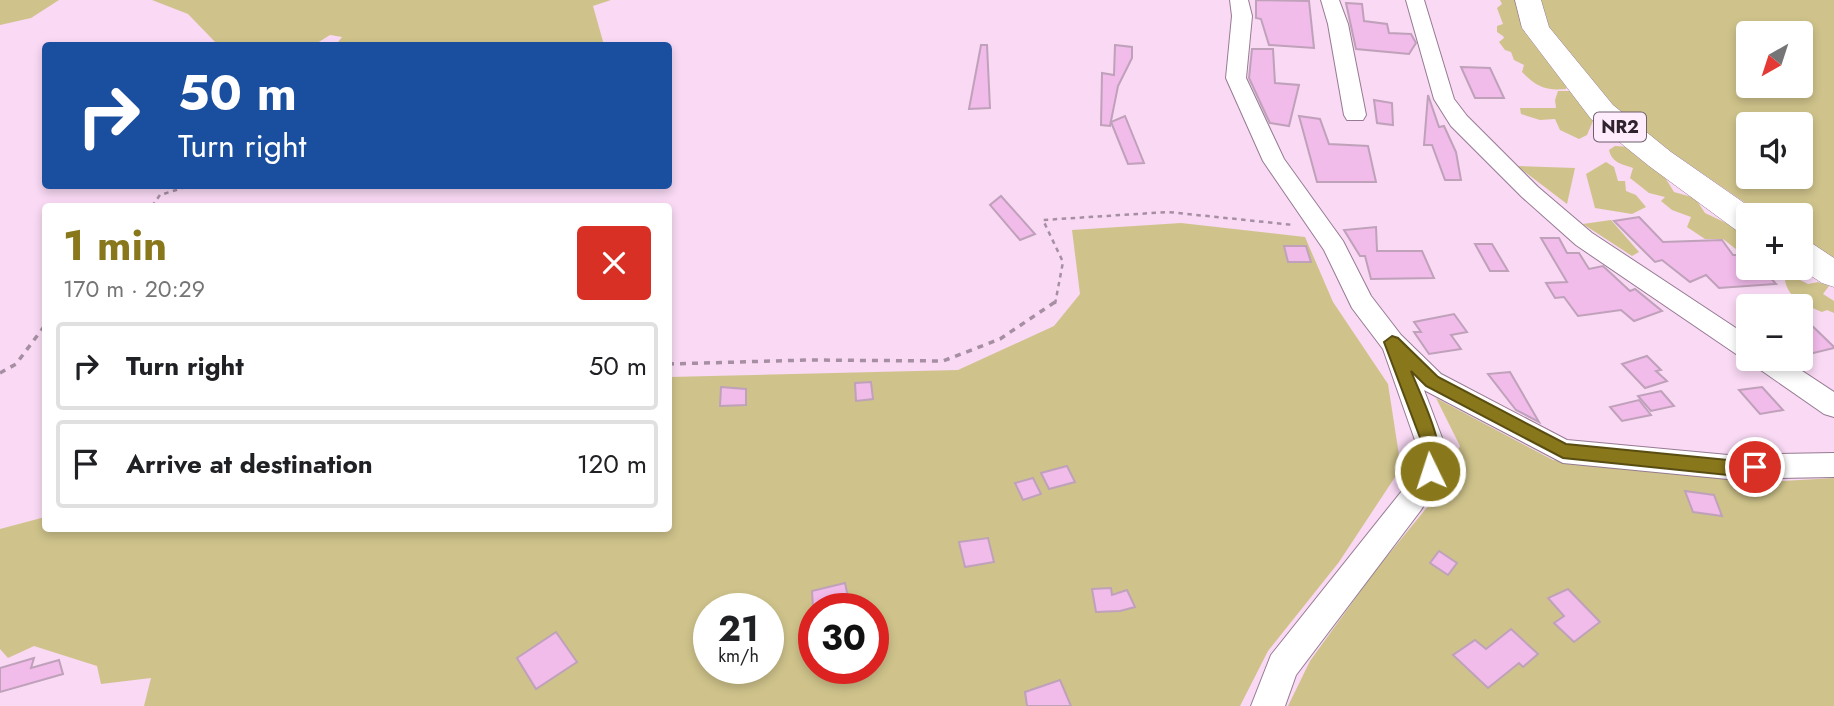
<!DOCTYPE html>
<meta charset="utf-8">
<style>
body{margin:0;font-family:Jost,sans-serif;background:#f2f2f2;color:#202124;height:100vh;display:flex;flex-direction:column;font-size:26px;white-space:nowrap}
*{box-sizing:border-box;margin:0}
p{font-size:23px;color:#757577}
.icon{flex:none;width:38px;height:38px;fill:none;stroke:currentColor;stroke-width:2;stroke-linecap:round;stroke-linejoin:round}
.map{position:relative;flex:1;overflow:hidden}
.sheet{position:absolute;left:42px;top:203px;width:630px;height:329px;display:flex;flex-direction:column;background:#fff;border-radius:7px;box-shadow:0 4px 10px #0003}
.sheet>*{flex:none}
.banner{position:absolute;left:42px;top:42px;width:630px;height:147px;border-radius:7px;box-shadow:0 4px 10px #0003;background:#1a4fa0;color:#fff;overflow:hidden}
.needle{width:46px;rotate:219deg}
.controls{position:absolute;left:1736px;top:21px;display:grid;gap:14px}
.controls a{display:grid;place-items:center;width:77px;height:77px;border-radius:7px;background:#fff;box-shadow:0 4px 10px #0003;font-size:35px}
.speed{position:absolute;left:693px;top:593px;display:flex;gap:14px;font-size:35px;font-weight:700;text-align:center}
.speed>*{display:grid;place-content:center;width:91px;height:91px;border-radius:50%;background:#fff;box-shadow:0 4px 10px #0003;line-height:1}
.speed small{font-size:18px;font-weight:400}
.speed .limit{border:10px solid #d22;background:#fff;color:#111}
.pin{position:absolute;display:grid;place-items:center;width:60px;height:60px;color:#fff;margin:-30px;border:4px solid #fff;border-radius:50%;box-shadow:0 2px 7px #0007}
.me{position:absolute;width:77px;margin:-38px;rotate:356deg;stroke-linejoin:round;filter:drop-shadow(0 0 5px #0008)}
.turn{display:flex;align-items:center;gap:24px;height:147px;padding:0 21px;font-size:32px}
.turn .icon{width:91px;height:91px;stroke-width:2.5}
.turn b{display:block;font-size:49px;line-height:60px}
.round{display:grid;place-items:center;flex:none;width:74px;height:74px;border-radius:7px;background:#f2f2f2}
.overview{display:flex;align-items:center;justify-content:space-between;height:119px;padding:0 21px}
h1{font-size:42px;font-weight:700;line-height:52px;color:#89771b}
ul{padding:0;list-style:none}
li{display:flex;align-items:center;gap:21px;height:88px;margin:0 14px 10px;padding:0 7px;border:4px solid #e0e0e0;border-radius:7px}
li div{flex:1}
li b{display:block;font-size:26px}
li em{font-style:normal}
.map>svg:first-child{display:block}
.green{fill:#cfc38b;fill-rule:evenodd}
.building{fill:#f1bbea;stroke:#bfa1ba;stroke-width:2}
.lines{fill:none;stroke-linecap:round;stroke-linejoin:round}
.minor-casing{stroke:#967a92;stroke-width:2}
.highway-casing{stroke:#967a92;stroke-width:1}
.path-far1{stroke:#a68fa3;stroke-width:2.5;stroke-dasharray:4.5 4.5;stroke-linecap:butt}
.path{stroke:#a68fa3;stroke-width:3.5;stroke-dasharray:6 6;stroke-linecap:butt}
.minor{fill:#fff;fill-rule:evenodd}
.highway{fill:#fff;fill-rule:evenodd}
.route{fill:#89771b;stroke:#594d12;stroke-width:2}
.labels{text-anchor:middle;dominant-baseline:central;stroke-width:6;stroke-linejoin:round;paint-order:stroke}
.shield{fill:#feebfb;stroke:#6d5f6c;stroke-width:2}
.shield-label{font-size:18px;font-weight:bold;fill:#2f232e}
</style>
<div class="map">
<svg width="1834" height="706" viewBox="0 0 1834 706">
<rect width="100%" height="100%" fill="#f9d9f4"/>
<g class="green">
<path d="M0 0H59L31 18 0 25Z"/>
<path d="M152 0H611L593 6 604 45 335 46 342 37 330 35 314 45 219 46 188 14Z"/>
<path d="M1500 0H1517L1568 82 1566 89C1546 91 1536 87 1522 72L1524 65 1514 60 1511 52 1505 50 1499 42 1504 38 1503 36 1497 32V26L1503 24 1497 8 1502 4Z"/>
<path d="M1534 0H1834V258L1801 238V215H1763L1610 110 1539 26ZM1748 33H1801V86H1748ZM1748 124H1801V177H1748Z"/>
<path d="M1558 91H1573L1593 121 1587 135 1579 139 1560 130 1555 119 1540 120 1521 114 1520 108H1556L1555 100Z"/>
<path d="M1615 146 1631 147 1656 163 1674 192 1695 198 1705 213 1745 232 1748 234V253L1737 250 1723 239H1705L1687 227 1691 217 1672 210 1661 201 1665 197 1649 193 1630 178 1633 168C1622 164 1612 163 1609 150Z"/>
<path d="M1606 162 1614 167 1618 181H1625L1626 191 1636 195 1646 207 1632 214 1595 208 1586 174Z"/>
<path d="M1517 166 1575 168 1567 204Z"/>
<path d="M1611 220 1639 252 1632 256 1583 224Z"/>
<path d="M1181 223 1305 237 1333 302 1388 384 1401 468 1339 562 1268 651 1240 706H144L151 678 101 684 97 666 34 646 8 658 0 649V529L45 517 46 528H668L669 377 958 370 1054 326 1080 294 1072 230ZM709 609H768V668H709ZM814 609H873V668H814Z"/>
<path d="M1792 276 1808 284 1818 282 1829 286 1823 294 1834 301V313L1827 310 1822 312C1806 305 1788 299 1785 280Z"/>
<path d="M1436 398 1553 460 1763 482 1834 478V706H1288L1310 661 1375 571 1433 500 1460 446Z"/>
</g>
<g class="building">
<path d="M1256 0 1309 1 1314 48 1269 45 1261 19 1256 18Z"/>
<path d="M1346 3 1362 4 1364 21 1387 24 1389 33 1411 34 1416 43 1409 54 1356 49Z"/>
<path d="M981 45H987L990 108 969 109Z"/>
<path d="M1115 45 1132 47V58L1118 86 1110 126 1101 125 1102 73 1114 75Z"/>
<path d="M1252 49H1273L1275 83 1299 85 1289 126 1270 123 1267 117 1249 78Z"/>
<path d="M1461 67 1490 68 1504 98H1475Z"/>
<path d="M1428 95 1439 127 1444 126 1456 152 1461 180H1445L1432 145H1424Z"/>
<path d="M1374 100 1392 103 1393 125 1377 123Z"/>
<path d="M1125 116 1144 163 1128 164 1111 122Z"/>
<path d="M1299 116 1320 119 1329 144 1368 146 1376 182H1317Z"/>
<path d="M1001 196 1035 234 1020 240 990 205Z"/>
<path d="M1639 217 1663 242 1722 240 1733 255H1737L1750 269H1763L1776 284 1719 288 1706 275 1690 282 1662 260 1655 262 1614 221Z"/>
<path d="M1376 227 1377 251H1422L1434 278 1371 279 1365 256H1360L1344 230Z"/>
<path d="M1541 238H1559L1567 253H1579L1589 269 1603 266 1630 291 1635 289 1662 311 1634 321 1621 310 1578 316 1564 297 1555 298 1546 283 1567 282Z"/>
<path d="M1475 244H1492L1508 271H1490Z"/>
<path d="M1284 246H1306L1311 262H1288Z"/>
<path d="M1454 314 1467 332 1451 335 1461 349 1429 354 1414 332H1421L1414 322Z"/>
<path d="M1801 315 1834 347V348L1801 356Z"/>
<path d="M1647 356 1661 370 1656 371 1667 381 1645 388 1622 364Z"/>
<path d="M1510 372 1539 422 1516 410 1488 374Z"/>
<path d="M871 382 873 399 856 401 855 383Z"/>
<path d="M721 387 746 389V405L720 406Z"/>
<path d="M1762 387 1783 410 1760 414 1739 390Z"/>
<path d="M1661 391 1674 406 1651 411 1638 396Z"/>
<path d="M1639 400 1651 415 1622 421 1610 407Z"/>
<path d="M1067 466 1075 482 1049 489 1041 473Z"/>
<path d="M1033 478 1041 494 1023 500 1015 483Z"/>
<path d="M1685 491 1714 495 1722 516 1693 512Z"/>
<path d="M988 538 994 562 965 567 959 542Z"/>
<path d="M1439 551 1457 563 1448 575 1430 563Z"/>
<path d="M845 583 849 602 813 607 812 591Z"/>
<path d="M1111 588 1112 595 1127 590 1135 607 1120 611 1096 612 1092 589Z"/>
<path d="M1568 589 1600 622 1574 642 1554 623 1564 616 1548 598Z"/>
<path d="M1511 629 1538 654 1523 667 1519 663 1488 688 1453 655 1475 640 1486 649Z"/>
<path d="M556 632 577 662 536 689 517 658Z"/>
<path d="M34 658 31 668 59 660 63 674 0 692V668Z"/>
<path d="M1060 680 1071 706H1027L1025 692Z"/>
</g>
<g class="lines">
<g class="minor-casing">
<g id="minor">
<path d="M1230 0H1248L1252 16 1246 78 1284 159 1343 241 1371 296 1401 335 1441 374 1567 440 1728 455 1834 453V477L1728 479 1563 463 1424 390 1444 443V471L1421 510 1296 675 1285 706H1251L1271 655 1401 492 1416 469V443L1383 349 1352 308 1324 250 1263 161 1226 78 1232 16Z"/>
<path d="M1321 0H1339L1348 24 1366 115 1363 120H1347L1344 115 1328 24Z"/>
<path d="M1406 0H1424L1454 99 1467 116 1538 187 1592 233 1748 336 1749 359 1739 356 1576 245 1522 197 1451 126 1434 99Z"/>
<path d="M1751 359H1784L1834 392V417L1824 414 1755 366Z"/>
</g>
</g>
<g class="highway-casing">
<g id="highway">
<path d="M1515 0H1541L1549 27 1613 105 1671 152 1760 214 1748 215V233L1736 230 1649 166 1591 119 1522 28Z"/>
<path d="M1801 241 1813 244 1834 258V287L1822 283 1799 268H1801Z"/>
</g>
</g>
<g class="path-far1">
<path d="M152 206 160 195 189 186"/>
<path d="M1055 304 1063 262 1043 220 1168 212 1294 225"/>
</g>
<g class="path">
<path d="M668 364 809 360 943 361 1000 339 1055 302"/>
<path d="M0 373 16 364 46 324"/>
</g>
<use href="#minor" class="minor"/>
<use href="#highway" class="highway"/>
</g>
<path class="route" d="M1392 336 1398 338 1438 377 1566 444 1728 460 1761 462 1763 467 1761 472 1728 475 1563 458 1426 386 1411 371C1421 397 1449 449 1436 476L1430 478 1424 476 1421 471 1422 443 1384 342Z"/>
<g class="labels">
<rect class="shield" x="1594" y="112.5" width="52" height="29" rx="5"/>
<g class="shield-label">
<text x="1620" y="127">NR2</text>
</g>
</g>
</svg>
<div class="controls">
<a><svg class="needle" viewBox="-14 -14 28 28"><path d="M0-13l5 13h-10z" fill="#e53935"/><path d="M0 13l5-13h-10z" fill="#757577"/></svg></a>
<a><svg class="icon" aria-label="sound" viewBox="0 0 24 24"><path d="M4 9h4l5-4v14l-5-4H4zM17 9q2 3 0 6"/></svg></a>
<a>+</a>
<a>−</a>
</div>
<div class="speed"><div>21<small>km/h</small></div><div class="limit">30</div></div>
<div class="pin" style="left:1755px;top:467px;background:#d93025"><svg class="icon" aria-label="arrive" viewBox="0 0 24 24"><path d="M6 21V4h12l-3 4 3 4H6"/></svg></div>
<svg class="me" style="left:1430px;top:471px" viewBox="-20 -20 40 40"><circle r="17" fill="#89771b" stroke="#fff" stroke-width="3"/><path d="M0-11L8 9 0 5-8 9z" fill="#fff"/></svg>
<div class="banner">
<div class="turn"><svg class="icon" aria-label="right" viewBox="0 0 24 24"><path d="M7 20v-9h11M14 6l5 5-5 5"/></svg><div><b>50 m</b>Turn right</div></div>
</div>
<section class="sheet">
<div class="overview"><div><h1>1 min</h1><p>170 m · 20:29</p></div><a class="round" style="background:#d93025;color:#fff"><svg class="icon" aria-label="close" viewBox="0 0 24 24"><path d="M6 6l12 12M18 6L6 18"/></svg></a></div>
<ul>
<li><svg class="icon" aria-label="right" viewBox="0 0 24 24"><path d="M7 20v-9h11M14 6l5 5-5 5"/></svg><div><b>Turn right</b></div><em>50 m</em></li>
<li><svg class="icon" aria-label="arrive" viewBox="0 0 24 24"><path d="M6 21V4h12l-3 4 3 4H6"/></svg><div><b>Arrive at destination</b></div><em>120 m</em></li>
</ul>
</section>
</div>
